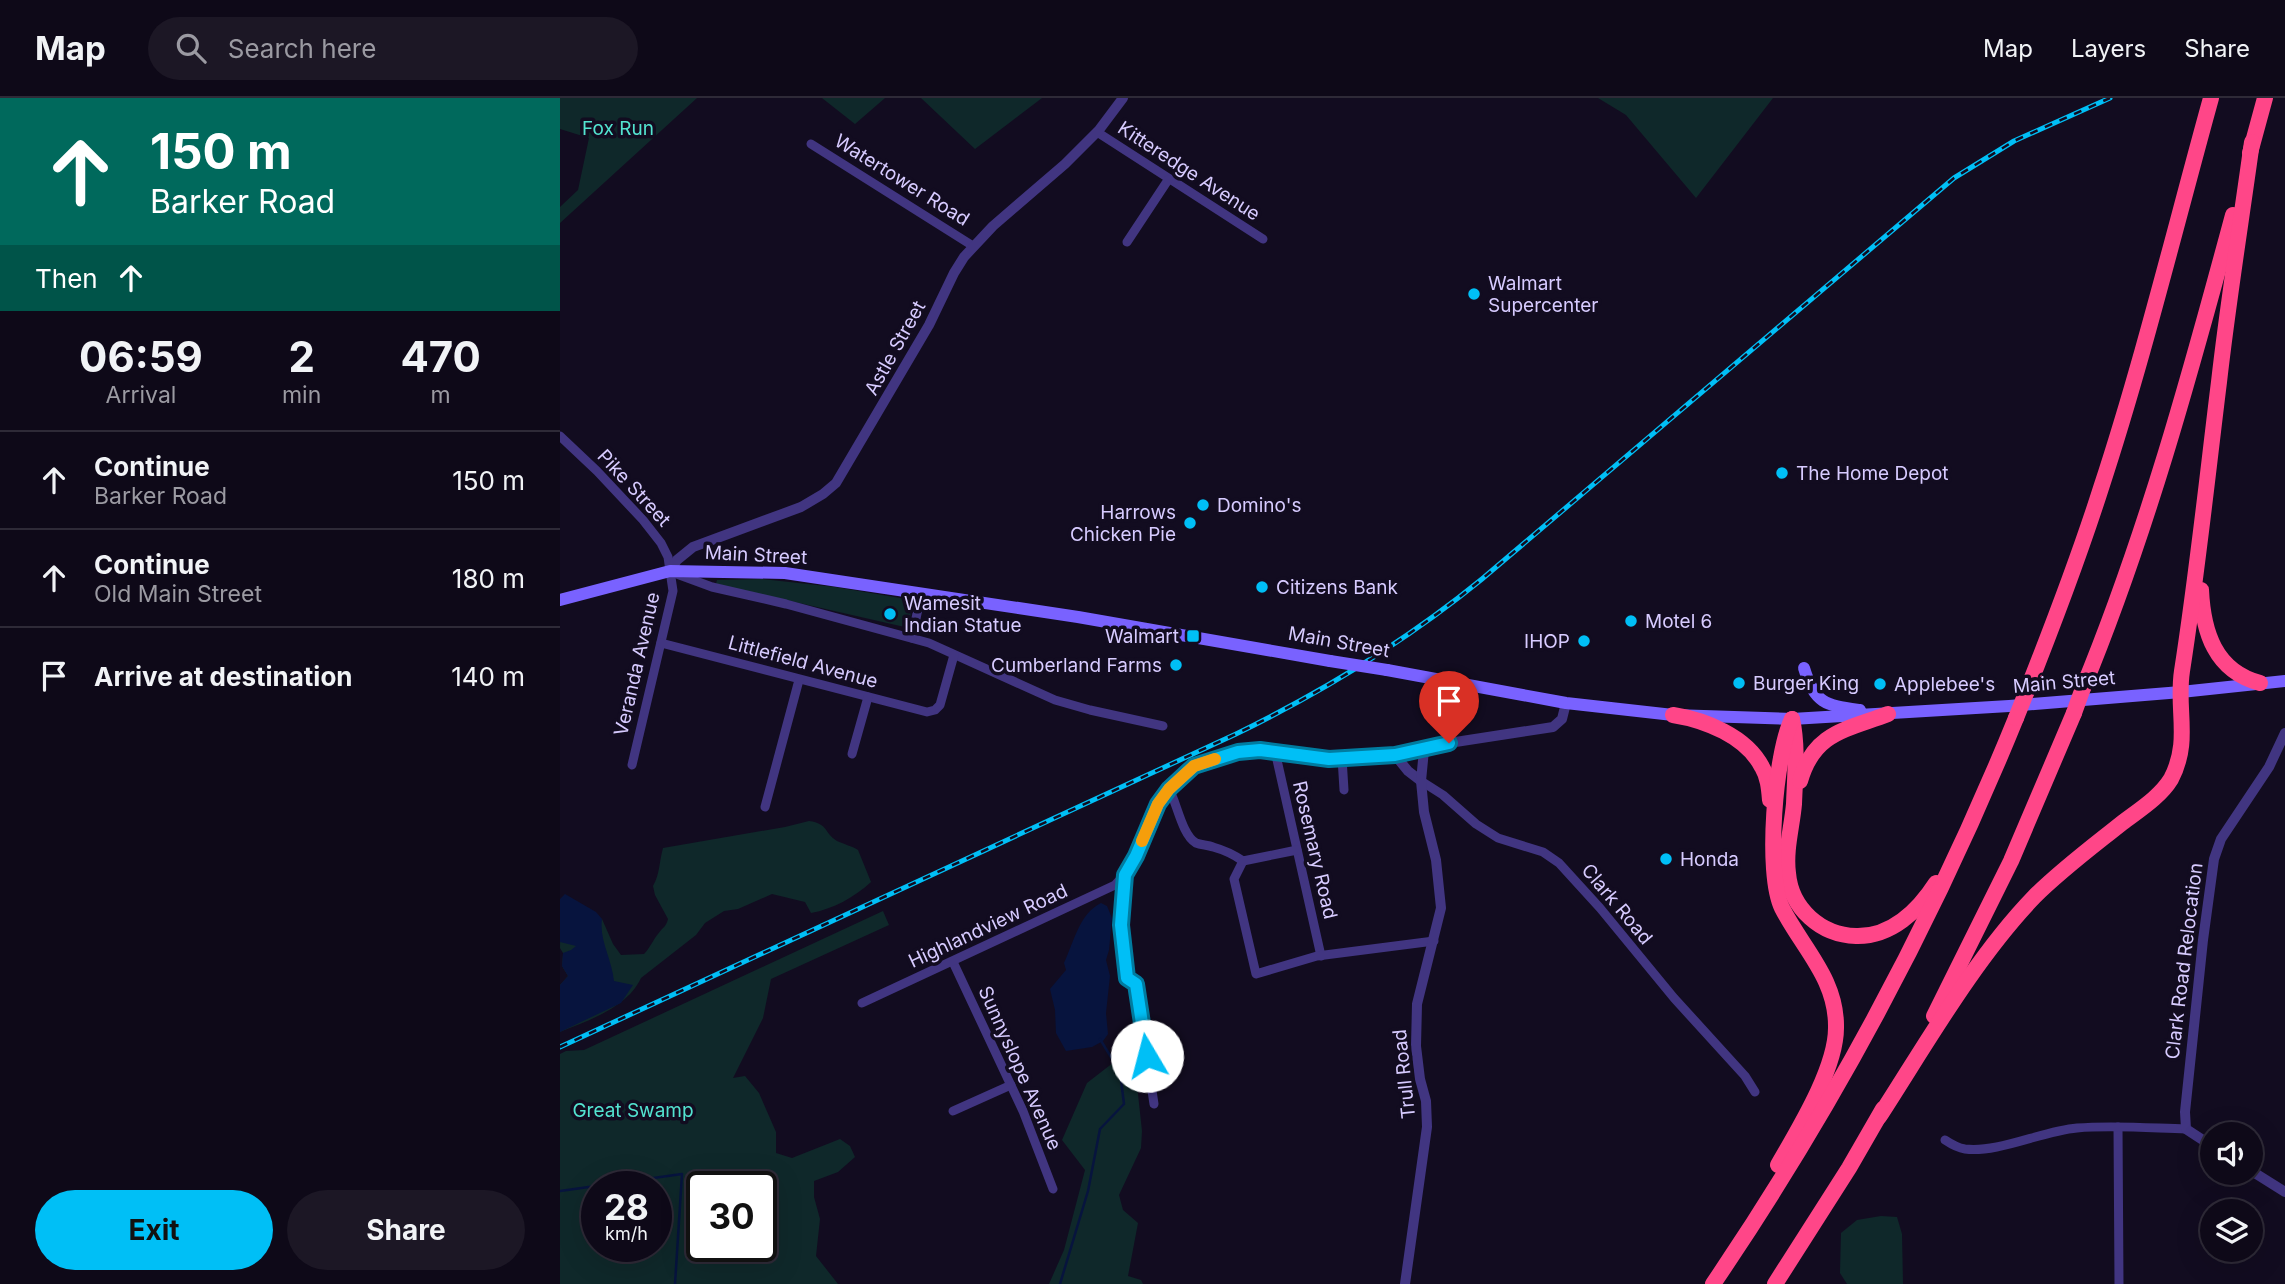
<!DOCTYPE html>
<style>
body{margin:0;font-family:Inter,sans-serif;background:#1c1725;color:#f1f3f6;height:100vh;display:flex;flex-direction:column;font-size:26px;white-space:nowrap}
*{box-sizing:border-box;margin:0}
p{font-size:23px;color:#9b9aa2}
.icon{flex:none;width:38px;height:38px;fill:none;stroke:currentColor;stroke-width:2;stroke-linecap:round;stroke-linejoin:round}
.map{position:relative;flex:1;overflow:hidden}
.side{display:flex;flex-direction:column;background:#0e0918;width:560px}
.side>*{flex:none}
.top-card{background:#00695c;color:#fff;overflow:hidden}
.fabs{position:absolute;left:1640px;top:1024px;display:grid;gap:14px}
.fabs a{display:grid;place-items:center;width:63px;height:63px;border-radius:50%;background:#0e0918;box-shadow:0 7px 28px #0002,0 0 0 2px #2e2a37;font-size:35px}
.speed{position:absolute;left:21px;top:1073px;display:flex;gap:14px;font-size:35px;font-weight:700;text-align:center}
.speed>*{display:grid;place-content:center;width:91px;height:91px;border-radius:50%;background:#0e0918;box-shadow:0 7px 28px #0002,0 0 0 2px #2e2a37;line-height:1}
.speed small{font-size:18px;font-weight:400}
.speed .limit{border:4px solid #111;border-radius:10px;background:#fff;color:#111}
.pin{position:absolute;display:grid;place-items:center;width:60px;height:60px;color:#fff;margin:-72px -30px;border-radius:50% 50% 50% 0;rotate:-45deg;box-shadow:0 0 7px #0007}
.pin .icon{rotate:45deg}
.me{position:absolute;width:77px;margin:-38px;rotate:352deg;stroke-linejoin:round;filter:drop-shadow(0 0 5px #0008)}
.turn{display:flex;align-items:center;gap:24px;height:147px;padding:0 35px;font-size:32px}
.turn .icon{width:91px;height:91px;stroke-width:2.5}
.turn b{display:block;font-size:49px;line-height:60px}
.then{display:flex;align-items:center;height:66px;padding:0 35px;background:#0003;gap:14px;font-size:26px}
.eta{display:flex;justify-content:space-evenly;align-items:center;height:119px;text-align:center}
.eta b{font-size:42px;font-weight:700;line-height:49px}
.button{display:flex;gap:14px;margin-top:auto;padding:14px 35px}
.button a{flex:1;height:80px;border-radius:42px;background:#00bff6;color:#111;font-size:28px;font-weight:700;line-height:80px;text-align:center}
.button a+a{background:#1c1725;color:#f1f3f6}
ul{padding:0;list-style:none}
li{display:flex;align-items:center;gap:21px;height:98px;padding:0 35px;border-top:2px solid #2e2a37}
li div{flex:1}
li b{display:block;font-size:26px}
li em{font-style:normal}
header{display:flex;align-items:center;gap:42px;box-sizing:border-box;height:98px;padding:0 35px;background:#0e0918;border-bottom:2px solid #2e2a37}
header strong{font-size:33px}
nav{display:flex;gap:38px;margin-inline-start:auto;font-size:24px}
.search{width:490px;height:63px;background:#1c1725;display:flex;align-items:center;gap:18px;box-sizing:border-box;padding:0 24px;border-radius:38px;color:#9b9aa2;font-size:26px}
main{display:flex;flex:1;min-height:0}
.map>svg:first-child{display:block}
.green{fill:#0f282a;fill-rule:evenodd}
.water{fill:#07143e}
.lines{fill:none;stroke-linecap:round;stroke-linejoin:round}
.stream{stroke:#07143e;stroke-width:2.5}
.minor{stroke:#413581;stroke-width:9}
.tertiary{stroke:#413581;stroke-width:10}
.secondary{stroke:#7962ff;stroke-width:12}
.motorway{stroke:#ff4688;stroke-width:16}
.rail-casing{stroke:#00bff6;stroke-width:5}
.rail{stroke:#120c20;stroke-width:2.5;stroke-dasharray:8;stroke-linecap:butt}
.secondary-bridge{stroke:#7962ff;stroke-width:12}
.motorway-bridge{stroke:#ff4688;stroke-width:16}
.route-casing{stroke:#007ca0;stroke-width:18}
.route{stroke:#00bff6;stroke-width:12}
.slow{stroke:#f59e0b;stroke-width:12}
.poi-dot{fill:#00bff6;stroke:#120c20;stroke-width:2.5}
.labels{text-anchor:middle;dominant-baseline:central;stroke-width:7;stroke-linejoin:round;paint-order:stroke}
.park-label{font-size:19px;fill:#53e3d0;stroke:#120c20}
.street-label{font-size:19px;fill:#d7cbff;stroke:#120c20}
.poi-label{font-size:19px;fill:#d7cbff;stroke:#120c20;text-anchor:start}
</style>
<header>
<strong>Map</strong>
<div class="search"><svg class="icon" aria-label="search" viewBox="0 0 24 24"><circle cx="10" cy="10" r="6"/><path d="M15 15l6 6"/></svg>Search here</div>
<nav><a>Map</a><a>Layers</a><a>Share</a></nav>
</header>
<main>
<section class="side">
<div class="top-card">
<div class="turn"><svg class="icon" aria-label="ahead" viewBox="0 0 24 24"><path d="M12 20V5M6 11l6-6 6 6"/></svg><div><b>150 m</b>Barker Road</div></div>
<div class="then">Then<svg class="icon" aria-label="ahead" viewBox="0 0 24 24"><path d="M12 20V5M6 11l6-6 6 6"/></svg></div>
</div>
<div class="eta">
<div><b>06:59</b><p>Arrival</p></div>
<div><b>2</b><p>min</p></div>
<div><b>470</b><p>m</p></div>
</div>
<ul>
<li><svg class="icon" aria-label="ahead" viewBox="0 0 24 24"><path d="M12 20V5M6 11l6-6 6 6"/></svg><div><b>Continue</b><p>Barker Road</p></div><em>150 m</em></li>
<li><svg class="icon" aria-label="ahead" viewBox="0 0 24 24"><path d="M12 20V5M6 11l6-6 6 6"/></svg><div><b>Continue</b><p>Old Main Street</p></div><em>180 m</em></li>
<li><svg class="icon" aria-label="arrive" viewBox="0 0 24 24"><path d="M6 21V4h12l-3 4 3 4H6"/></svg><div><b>Arrive at destination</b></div><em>140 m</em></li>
</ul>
<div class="button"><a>Exit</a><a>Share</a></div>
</section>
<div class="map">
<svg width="1725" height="1186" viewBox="0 0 1725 1186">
<rect width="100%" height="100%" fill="#120c20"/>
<g class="green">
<path d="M0 0H137L0 125V109L18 92 29 40 0 31Z"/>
<path d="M262 0H325L295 26Z"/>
<path d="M361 0H482L415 51Z"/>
<path d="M1038 0H1213L1136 100 1066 17Z"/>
<path d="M202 481 275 489 346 501 352 504 349 530 156 486 157 482Z"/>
<path d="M249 723C269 726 263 734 277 743 283 746 292 748 298 752L311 784C295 799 273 811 251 815L245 804 212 796 178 811 164 813 145 825 136 837 81 880C67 910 29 922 0 934V887L8 878 2 868 3 855 0 850 1 800 42 821 53 846 61 857 84 856C90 850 93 842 98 836 103 829 106 829 108 821L95 797 93 788C100 776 99 764 103 750L225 729Z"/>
<path d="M323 813 329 827 211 881 203 920 173 980 185 978 199 995 216 1034V1055L232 1060 280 1041 290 1048 295 1059 278 1074 254 1083V1099L260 1121 256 1158 278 1186H0V956L6 953 24 952ZM37 1088H96V1148H37ZM201 1088V1148H142V1088Z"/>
<path d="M576 955 577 987 582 1033 581 1050 559 1097 563 1112 578 1125 568 1178 581 1182 583 1186H489L504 1152 525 1072 502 1042 527 985 558 961Z"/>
<path d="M1321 1118 1337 1119 1342 1136 1343 1186H1287L1280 1175 1281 1135 1297 1122Z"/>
</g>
<g class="water">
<path d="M5 796 36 814 42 821C39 842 52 861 54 883L73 887 61 905 0 934V887L8 878 2 868 3 855 11 852 16 848 0 844V801Z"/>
<path d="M541 805 547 808 552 820 549 852 546 862 550 878 546 915 548 936 543 943 532 949 506 953 496 935 495 912 490 891 506 872 504 865C514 844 519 816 541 805Z"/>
</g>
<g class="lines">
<g class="stream">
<path d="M0 1093 122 1076 115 1186"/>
<path d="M500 1186 528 1093 540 1031 564 1006 560 974 540 941"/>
</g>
<g class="minor">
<path d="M537 34 703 141"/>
<path d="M251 46 413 148"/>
<path d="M567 144 608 82"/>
<path d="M0 338 37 373 83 422 101 445 108 459 113 493 72 667"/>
<path d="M114 475 152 489 226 506 369 545 495 602 530 612 603 628"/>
<path d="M352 540 361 496"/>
<path d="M101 545 367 614 375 612 380 607 394 557"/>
<path d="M715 653 761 858"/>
<path d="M292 656 308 599"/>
<path d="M782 660 784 692"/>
<path d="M861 683 883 697 916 726 938 740 983 754 999 765 1040 810 1114 900 1185 978 1195 994"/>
<path d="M609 691C617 705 622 737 636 745 641 747 648 747 653 749 664 752 673 756 683 763"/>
<path d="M205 709 239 582"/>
<path d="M683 763 674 781 696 876 757 858 874 843"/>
<path d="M683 763 737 752"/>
<path d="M565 777C561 811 559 846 567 880L576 886 594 1006"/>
<path d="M393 864 463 1013 493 1091"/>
<path d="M302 905 555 787C583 760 583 716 610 690 616 684 625 673 633 669 648 659 682 652 700 652 723 652 746 660 769 661 801 662 833 656 864 652"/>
<path d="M393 1013 451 987"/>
<path d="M1558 1029 1559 1186"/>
<path d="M1385 1042C1391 1046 1398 1050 1405 1051 1439 1055 1482 1033 1517 1030 1553 1027 1590 1030 1626 1031"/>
</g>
<g class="tertiary">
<path d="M110 473 117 462 133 449 241 409 263 396 276 385 369 227 394 175 404 159 433 128 505 66 539 32 563 0"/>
<path d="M835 657 848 673 861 683"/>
<path d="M1652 1048 1626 1031 1625 1014 1643 842 1654 761 1661 741 1709 669 1725 635"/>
<path d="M1690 1072 1725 1094"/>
<path d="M845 1186 867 1029 866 1003 860 981 856 948 857 906 881 810 876 762 864 714 861 683 864 652 889 645 993 629 1002 621 1006 605"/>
</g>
<g class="secondary">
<path d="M0 502 110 473 225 475 518 519 770 563"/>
<path d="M1244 570C1255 606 1265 607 1300 612"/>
<path d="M827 572 1006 605 1113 617 1232 621 1449 608 1621 594 1725 583"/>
</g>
<g class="motorway">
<path d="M1690 55 1705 0"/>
<path d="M1641 492C1643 534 1655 573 1700 585"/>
<path d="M1523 590C1586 437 1630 277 1673 117"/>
<path d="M1466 595C1493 527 1519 459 1541 390 1583 262 1615 130 1651 0"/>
<path d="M1113 617C1145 622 1186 638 1202 669 1208 679 1209 690 1210 702"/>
<path d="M1232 621C1238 649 1235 678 1234 706 1232 729 1225 752 1228 775 1231 811 1261 837 1296 838 1331 839 1358 813 1376 785"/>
<path d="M1240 683C1254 634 1286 632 1328 616"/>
<path d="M1374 918 1451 763 1514 615"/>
<path d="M1319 1019C1365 948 1415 860 1474 799 1501 772 1532 749 1562 725 1579 712 1600 699 1611 681 1631 643 1616 612 1622 573 1637 477 1647 381 1659 284 1668 204 1681 124 1692 44"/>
<path d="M1218 1067C1238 1032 1276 971 1276 930 1277 881 1243 851 1222 810 1205 775 1215 656 1232 621"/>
<path d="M1153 1186C1274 1008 1375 819 1456 620"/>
<path d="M1215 1186 1289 1070 1323 1011"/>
</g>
<g class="rail-casing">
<path id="rail" d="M0 949 676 636C764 593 846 543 922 481L1394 80 1454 43 1550 0"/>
</g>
<use href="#rail" class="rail"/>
<path class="secondary-bridge" d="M770 563 827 572"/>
<g class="motorway-bridge">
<path d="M1514 615 1523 590"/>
<path d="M1456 620 1466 595"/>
</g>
</g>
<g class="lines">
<g class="route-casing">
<path id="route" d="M587 958 576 886 567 880 561 827 565 777 576 758 598 706 609 691 634 668 678 654 700 652 769 661 835 657 889 645"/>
</g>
<use href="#route" class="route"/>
<path class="slow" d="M582 743 598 706 609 691 634 668 655 661"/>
</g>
<g class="poi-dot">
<circle cx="914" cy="196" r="7"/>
<circle cx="1222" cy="375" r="7"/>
<circle cx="643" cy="407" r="7"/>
<circle cx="630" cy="425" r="7"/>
<circle cx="702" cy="489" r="7"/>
<circle cx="330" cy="516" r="7"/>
<circle cx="1071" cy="523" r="7"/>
<rect x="626" y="531" width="14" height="14" rx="3.5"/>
<circle cx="1024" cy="543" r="7"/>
<circle cx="616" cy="567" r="7"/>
<circle cx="1179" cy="585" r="7"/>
<circle cx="1320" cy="586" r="7"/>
<circle cx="1106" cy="761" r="7"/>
</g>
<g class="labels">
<g class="park-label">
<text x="58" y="30">Fox Run</text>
<text x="73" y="1012">Great Swamp</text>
</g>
<g class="street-label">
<text transform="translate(629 73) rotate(33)">Kitteredge Avenue</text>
<text transform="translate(342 82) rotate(32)">Watertower Road</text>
<text transform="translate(335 250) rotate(-61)">Astle Street</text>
<text transform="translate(74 390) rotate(47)">Pike Street</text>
<text transform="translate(196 457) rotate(3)">Main Street</text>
<text transform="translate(779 544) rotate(10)">Main Street</text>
<text transform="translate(243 564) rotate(15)">Littlefield Avenue</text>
<text transform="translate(77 566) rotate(-77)">Veranda Avenue</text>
<text transform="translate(1504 584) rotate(-5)">Main Street</text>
<text transform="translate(755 752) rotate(77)">Rosemary Road</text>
<text transform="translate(1057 806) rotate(50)">Clark Road</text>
<text transform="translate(428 828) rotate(-25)">Highlandview Road</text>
<text transform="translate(1624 863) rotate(-83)">Clark Road Relocation</text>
<text transform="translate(460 970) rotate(66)">Sunnyslope Avenue</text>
<text transform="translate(844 976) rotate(-96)">Trull Road</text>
</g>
<g class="poi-label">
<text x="928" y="185">Walmart<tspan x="928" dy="22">Supercenter</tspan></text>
<text x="1236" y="375">The Home Depot</text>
<text x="657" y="407">Domino's</text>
<text x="616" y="414" text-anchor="end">Harrows<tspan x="616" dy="22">Chicken Pie</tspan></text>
<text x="716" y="489">Citizens Bank</text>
<text x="344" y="505">Wamesit<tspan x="344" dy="22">Indian Statue</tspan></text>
<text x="1085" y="523">Motel 6</text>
<text x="619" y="538" text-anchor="end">Walmart</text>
<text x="1010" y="543" text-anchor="end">IHOP</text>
<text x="602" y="567" text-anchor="end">Cumberland Farms</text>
<text x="1193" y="585">Burger King</text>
<text x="1334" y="586">Applebee's</text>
<text x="1120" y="761">Honda</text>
</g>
</g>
</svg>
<div class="fabs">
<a><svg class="icon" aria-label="sound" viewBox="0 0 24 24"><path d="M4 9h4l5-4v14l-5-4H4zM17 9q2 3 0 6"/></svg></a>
<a><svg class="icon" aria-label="layers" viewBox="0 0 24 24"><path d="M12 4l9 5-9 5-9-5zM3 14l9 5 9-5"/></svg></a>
</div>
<div class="speed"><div>28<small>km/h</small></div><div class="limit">30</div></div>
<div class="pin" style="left:889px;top:645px;background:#d93025"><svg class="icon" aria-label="arrive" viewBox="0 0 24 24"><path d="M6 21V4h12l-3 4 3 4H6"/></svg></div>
<svg class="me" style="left:587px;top:958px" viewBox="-20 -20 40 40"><circle r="19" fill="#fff"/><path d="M0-13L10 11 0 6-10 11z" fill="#00bff6"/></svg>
</div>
</main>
